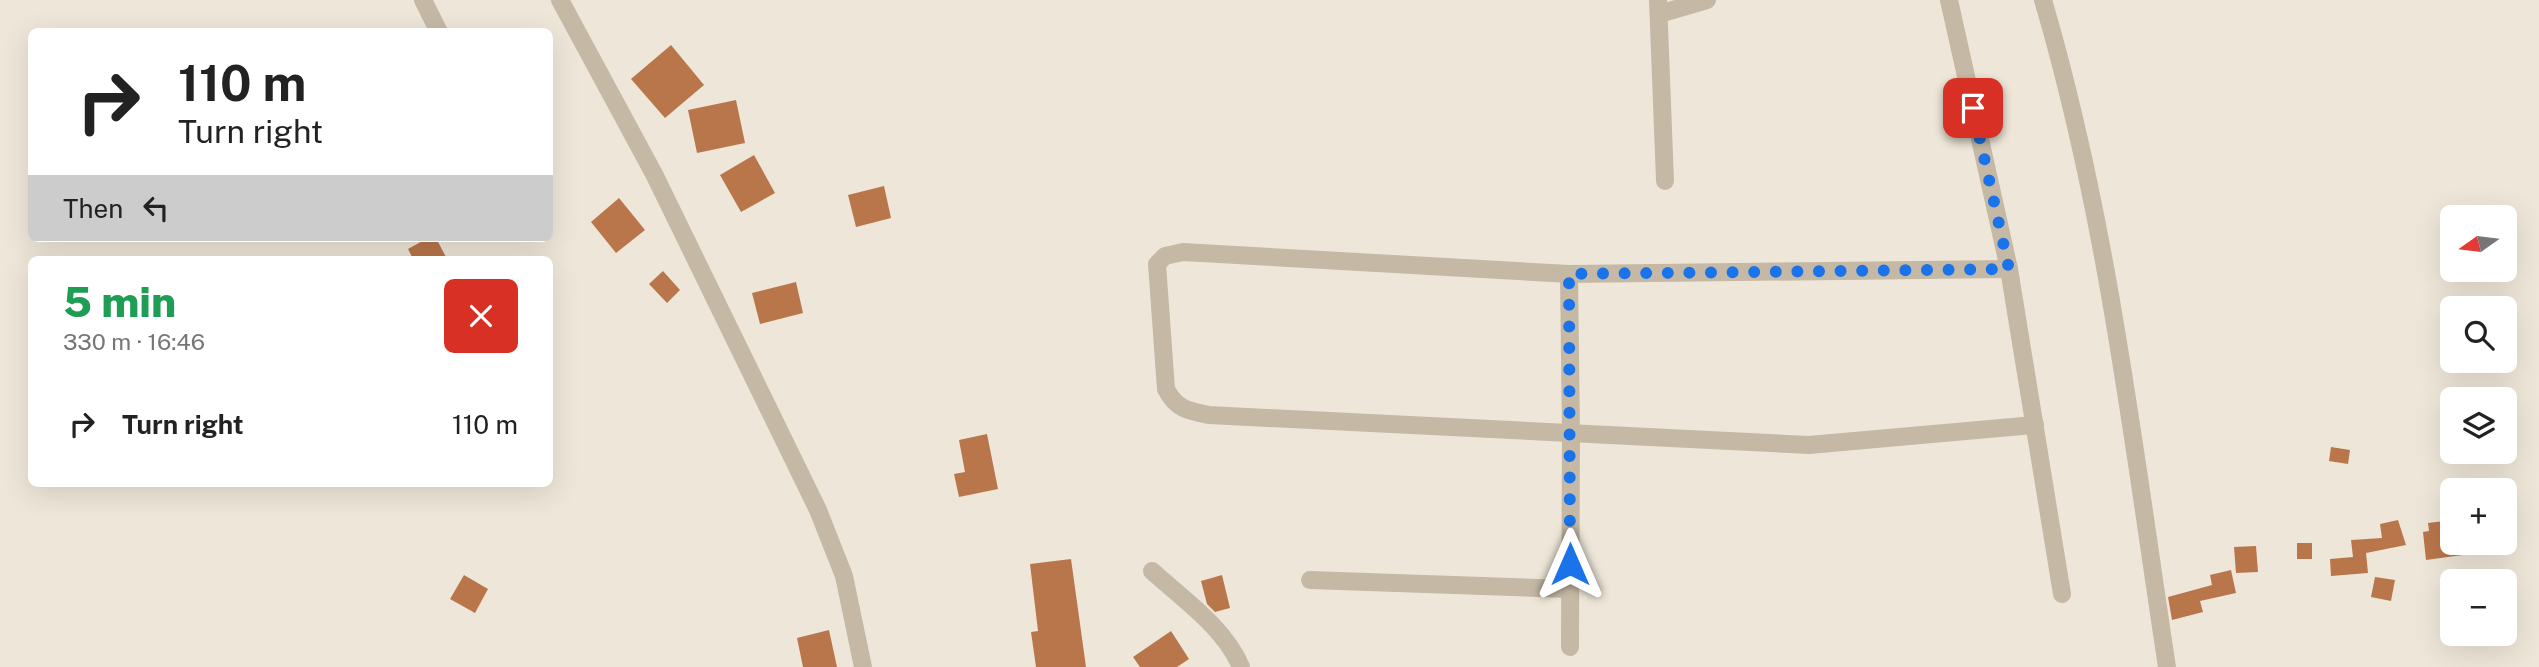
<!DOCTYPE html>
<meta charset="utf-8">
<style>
body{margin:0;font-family:"Public Sans",sans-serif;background:#f6f6f6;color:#222;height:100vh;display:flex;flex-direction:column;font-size:26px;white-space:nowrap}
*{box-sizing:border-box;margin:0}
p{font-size:23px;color:#767676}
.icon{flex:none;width:38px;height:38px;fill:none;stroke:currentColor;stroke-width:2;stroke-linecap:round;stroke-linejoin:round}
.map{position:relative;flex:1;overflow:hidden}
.side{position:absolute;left:28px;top:256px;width:525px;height:231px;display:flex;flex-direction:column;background:#fff;border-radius:10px;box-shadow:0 7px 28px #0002}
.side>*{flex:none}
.guide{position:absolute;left:28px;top:28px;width:525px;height:214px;border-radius:10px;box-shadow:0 7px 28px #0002;background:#fff;color:#222;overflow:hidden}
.needle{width:46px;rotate:256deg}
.buttons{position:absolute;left:2440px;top:205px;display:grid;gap:14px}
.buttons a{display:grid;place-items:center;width:77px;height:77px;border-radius:10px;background:#fff;box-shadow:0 7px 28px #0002;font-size:35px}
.pin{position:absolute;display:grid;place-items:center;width:60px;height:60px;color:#fff;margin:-30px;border-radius:14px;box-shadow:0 4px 10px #0006}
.me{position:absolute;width:77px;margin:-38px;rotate:0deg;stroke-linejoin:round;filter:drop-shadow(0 0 5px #0008)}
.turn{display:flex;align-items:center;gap:24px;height:147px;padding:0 35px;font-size:32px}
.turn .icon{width:91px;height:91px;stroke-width:2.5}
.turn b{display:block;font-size:49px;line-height:60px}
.then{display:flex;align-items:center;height:66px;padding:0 35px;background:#0003;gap:14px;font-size:26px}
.round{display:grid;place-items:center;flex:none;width:74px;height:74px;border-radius:10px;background:#f6f6f6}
.overview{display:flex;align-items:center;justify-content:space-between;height:119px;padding:0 35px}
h1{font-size:42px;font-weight:800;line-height:52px;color:#1e9e55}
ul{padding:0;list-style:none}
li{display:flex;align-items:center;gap:21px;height:98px;padding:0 35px}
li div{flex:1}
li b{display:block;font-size:26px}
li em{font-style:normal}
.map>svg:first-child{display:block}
.building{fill:#ba764b}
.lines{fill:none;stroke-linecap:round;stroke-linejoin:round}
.minor{stroke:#c5b9a6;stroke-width:18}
.route{stroke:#1a73e8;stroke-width:12;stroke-dasharray:0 21.6}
</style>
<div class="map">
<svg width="2539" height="667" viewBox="0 0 2539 667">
<rect width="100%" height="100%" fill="#eee7d9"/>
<g class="building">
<path d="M671 45 704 85 665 118 631 79Z"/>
<path d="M736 100 745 143 697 153 688 110Z"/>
<path d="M754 155 775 193 741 212 720 175Z"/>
<path d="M884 186 891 218 856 227 848 195Z"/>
<path d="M619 198 645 230 616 253 591 222Z"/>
<path d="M428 238H436L447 259H413L408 249Z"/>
<path d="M663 271 680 290 667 303 649 284Z"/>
<path d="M796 282 803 313 760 324 752 293Z"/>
<path d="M987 434 998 489 959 497 954 474 965 472 959 440Z"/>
<path d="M2331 447 2350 450 2348 464 2329 461Z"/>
<path d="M2398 520 2406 545 2366 553 2368 573 2331 576 2330 559 2353 557 2351 540 2382 538 2380 524Z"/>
<path d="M2452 520V542H2498L2499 550 2426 560 2423 532 2429 531 2428 523Z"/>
<rect x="2297" y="543" width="15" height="16"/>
<path d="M2256 546 2258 572 2236 573 2234 547Z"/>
<path d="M1071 559 1086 667H1036L1031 632 1038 631 1030 564Z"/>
<path d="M2231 570 2236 593 2200 601 2203 612 2172 620 2168 597 2212 585 2210 575Z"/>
<path d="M464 575 488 589 475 613 450 599Z"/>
<path d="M1222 575 1230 608 1215 612 1207 604 1201 581Z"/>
<path d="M2375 577 2395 580 2391 601 2371 597Z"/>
<path d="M829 630 837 667H803L797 638Z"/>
<path d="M1171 631 1189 659 1177 667H1140L1133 657Z"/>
</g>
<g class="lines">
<g class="minor">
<path d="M423 0 439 32"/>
<path d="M560 0 654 174 818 510 844 576 863 667"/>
<path d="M1658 0 1665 181"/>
<path d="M1949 0 2009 269 2062 594"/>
<path d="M2043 0C2107 217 2133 444 2167 667"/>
<path d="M1659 14 1707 0"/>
<path d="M2009 269 1569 274 1183 252 1165 256 1157 264 1166 389C1176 409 1188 411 1209 415L1809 445 2035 425"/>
<path d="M1569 274 1571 434 1570 647"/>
<path d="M1152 571C1183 599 1225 628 1241 667"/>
<path d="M1310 580 1570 589"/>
</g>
</g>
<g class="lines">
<path class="route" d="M1570 564 1569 274 2009 269 1973 108"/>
</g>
</svg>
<div class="buttons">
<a><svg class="needle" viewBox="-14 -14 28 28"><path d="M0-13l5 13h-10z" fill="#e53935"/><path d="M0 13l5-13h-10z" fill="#767676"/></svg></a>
<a><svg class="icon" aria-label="search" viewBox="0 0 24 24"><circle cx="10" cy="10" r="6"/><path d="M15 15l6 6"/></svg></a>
<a><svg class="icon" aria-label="layers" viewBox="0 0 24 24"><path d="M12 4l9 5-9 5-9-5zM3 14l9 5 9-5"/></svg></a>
<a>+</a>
<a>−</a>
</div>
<div class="pin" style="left:1973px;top:108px;background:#d93025"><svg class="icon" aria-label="arrive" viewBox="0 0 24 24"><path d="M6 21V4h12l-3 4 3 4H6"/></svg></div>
<svg class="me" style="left:1570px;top:564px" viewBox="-20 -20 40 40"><path d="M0-17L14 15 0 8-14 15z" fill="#1a73e8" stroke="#fff" stroke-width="4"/></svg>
<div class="guide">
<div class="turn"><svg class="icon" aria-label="right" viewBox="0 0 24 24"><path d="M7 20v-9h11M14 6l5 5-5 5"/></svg><div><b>110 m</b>Turn right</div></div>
<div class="then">Then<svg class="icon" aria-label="left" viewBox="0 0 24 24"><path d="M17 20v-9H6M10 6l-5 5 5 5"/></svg></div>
</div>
<section class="side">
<div class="overview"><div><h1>5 min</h1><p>330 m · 16:46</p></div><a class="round" style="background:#d93025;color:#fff"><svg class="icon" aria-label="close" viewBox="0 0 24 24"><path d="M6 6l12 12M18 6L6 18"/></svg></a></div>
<ul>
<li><svg class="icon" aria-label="right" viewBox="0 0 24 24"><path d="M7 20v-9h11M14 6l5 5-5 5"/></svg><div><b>Turn right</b></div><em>110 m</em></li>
</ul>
</section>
</div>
